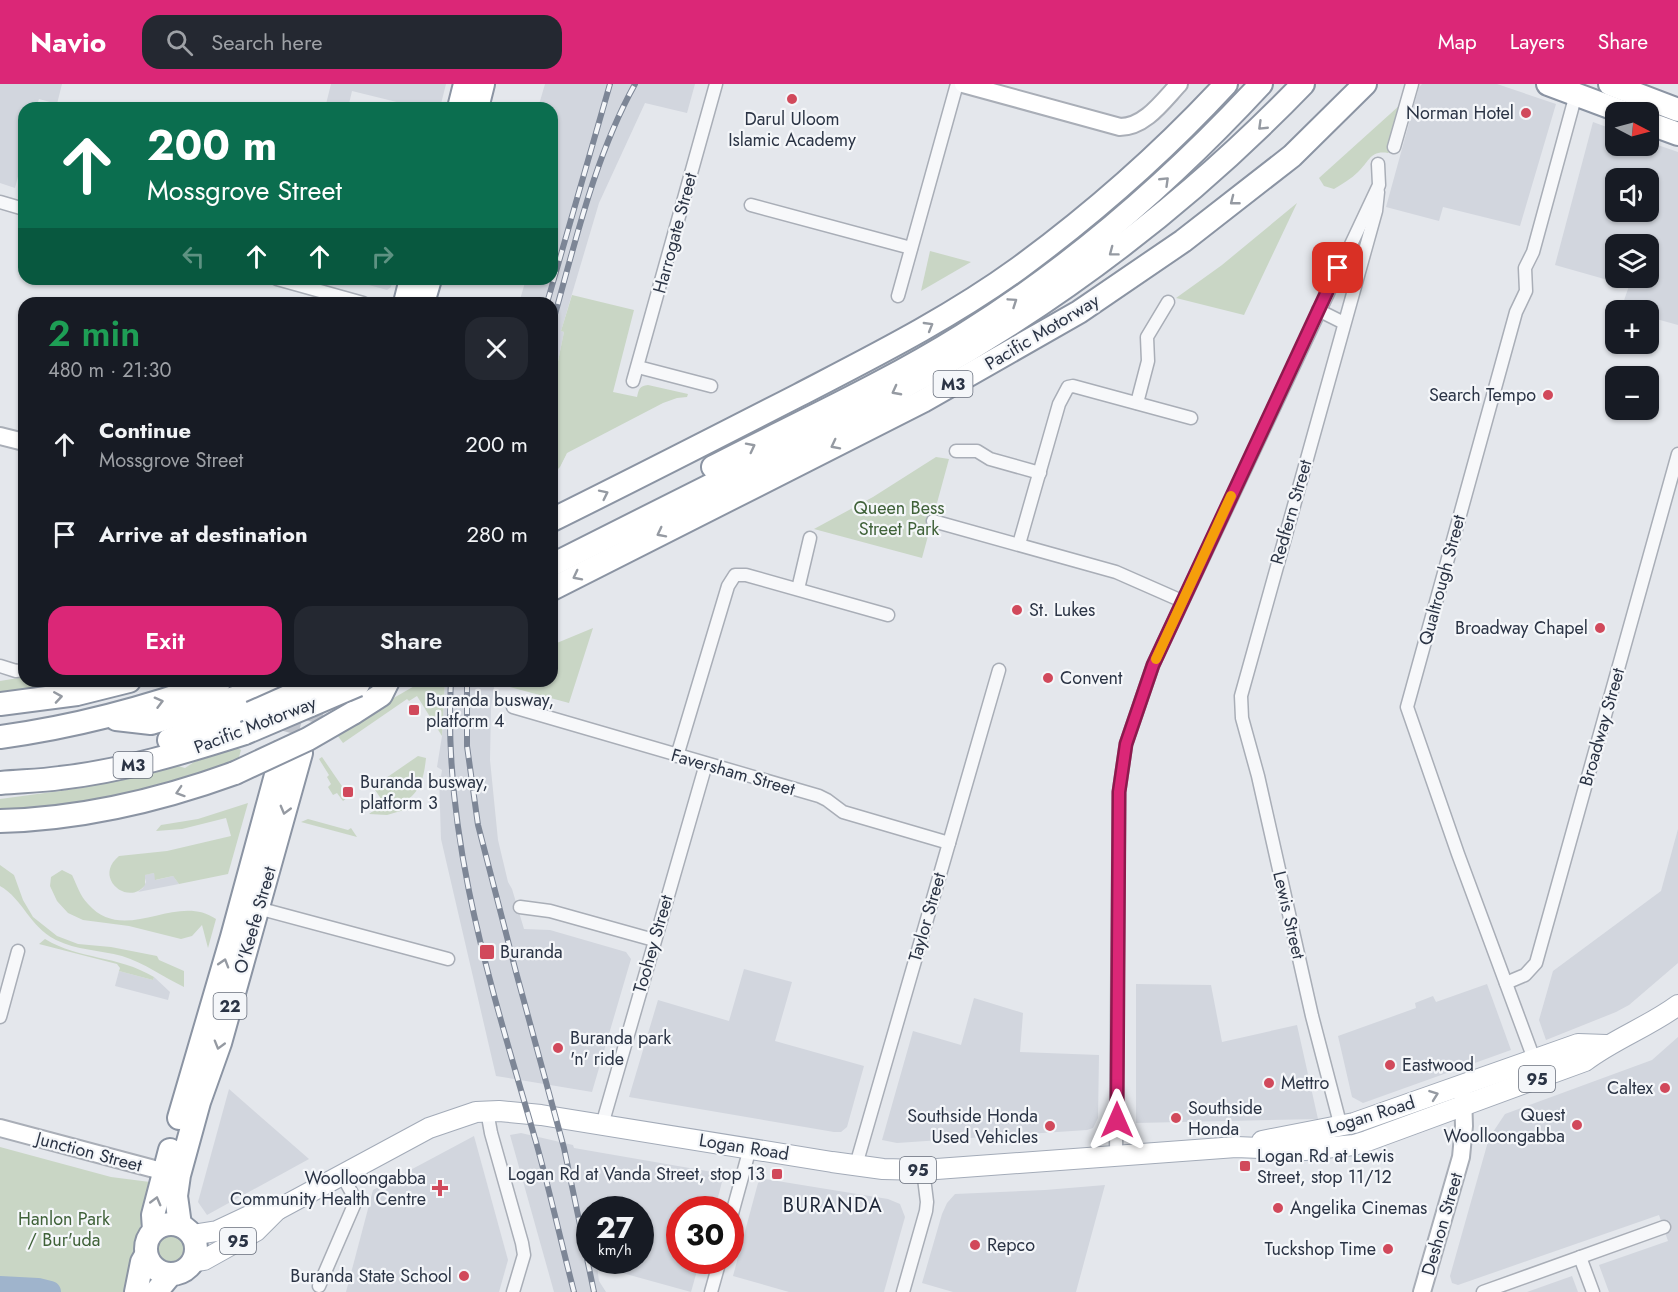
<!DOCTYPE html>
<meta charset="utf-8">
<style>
body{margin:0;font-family:Jost,sans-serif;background:#242831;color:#f1f3f6;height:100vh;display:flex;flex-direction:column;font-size:22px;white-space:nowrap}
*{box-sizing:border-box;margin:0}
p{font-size:20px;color:#9ea1a6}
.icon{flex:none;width:33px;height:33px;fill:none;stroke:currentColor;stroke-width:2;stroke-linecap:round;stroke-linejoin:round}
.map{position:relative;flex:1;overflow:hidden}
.panel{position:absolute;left:18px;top:213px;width:540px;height:390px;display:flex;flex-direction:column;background:#171b24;border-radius:18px;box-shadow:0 2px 4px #0004}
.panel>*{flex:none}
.top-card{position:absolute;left:18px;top:18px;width:540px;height:183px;border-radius:18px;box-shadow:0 2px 4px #0004;background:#0b6e4f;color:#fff;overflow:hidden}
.needle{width:39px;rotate:96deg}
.fabs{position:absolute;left:1605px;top:18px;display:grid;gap:12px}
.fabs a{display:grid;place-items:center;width:54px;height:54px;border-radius:12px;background:#171b24;box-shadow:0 2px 4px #0004;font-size:30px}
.speed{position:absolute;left:576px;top:1112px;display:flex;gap:12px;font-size:30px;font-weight:700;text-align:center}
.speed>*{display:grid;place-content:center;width:78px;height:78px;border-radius:50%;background:#171b24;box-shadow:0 2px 4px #0004;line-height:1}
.speed small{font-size:15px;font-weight:400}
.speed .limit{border:9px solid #d22;background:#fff;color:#111}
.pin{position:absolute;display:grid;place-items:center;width:51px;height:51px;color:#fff;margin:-26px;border-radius:12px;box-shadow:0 3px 9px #0006}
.me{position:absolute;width:66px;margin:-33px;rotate:0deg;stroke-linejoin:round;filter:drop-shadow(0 0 4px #0008)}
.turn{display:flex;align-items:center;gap:21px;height:126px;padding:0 30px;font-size:27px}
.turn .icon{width:78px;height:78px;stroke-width:2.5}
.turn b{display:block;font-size:42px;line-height:51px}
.lanes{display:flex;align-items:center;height:57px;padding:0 30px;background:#0003;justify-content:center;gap:30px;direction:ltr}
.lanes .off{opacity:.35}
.round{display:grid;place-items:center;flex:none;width:63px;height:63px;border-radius:18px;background:#242831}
.overview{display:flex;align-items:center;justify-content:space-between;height:102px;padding:0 30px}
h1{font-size:36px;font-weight:600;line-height:45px;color:#1e9e55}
.cta{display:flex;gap:12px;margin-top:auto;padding:12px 30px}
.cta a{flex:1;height:69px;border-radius:18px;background:#db2777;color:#fff;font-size:24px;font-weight:600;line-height:69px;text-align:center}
.cta a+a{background:#242831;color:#f1f3f6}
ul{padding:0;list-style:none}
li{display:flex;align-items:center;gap:18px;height:90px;padding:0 30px}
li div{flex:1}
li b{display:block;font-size:22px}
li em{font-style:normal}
header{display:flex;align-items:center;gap:36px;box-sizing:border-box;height:84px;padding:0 30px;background:#db2777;color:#fff}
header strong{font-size:28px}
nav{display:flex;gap:33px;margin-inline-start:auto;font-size:21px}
.search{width:420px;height:54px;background:#242831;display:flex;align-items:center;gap:15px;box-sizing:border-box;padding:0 21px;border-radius:18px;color:#9ea1a6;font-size:22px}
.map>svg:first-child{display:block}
.built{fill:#d2d6de;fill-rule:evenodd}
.green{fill:#c9d6c5}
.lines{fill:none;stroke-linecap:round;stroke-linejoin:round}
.river{stroke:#9fb4cc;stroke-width:22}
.highway-tunnel{stroke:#bfc3cb;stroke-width:22;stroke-dasharray:22 11;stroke-linecap:butt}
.street-casing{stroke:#a9aeb7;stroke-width:15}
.secondary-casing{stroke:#a9aeb7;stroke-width:20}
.primary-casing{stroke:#a3abb8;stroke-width:22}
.highway-casing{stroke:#8b94a3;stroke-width:26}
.street{stroke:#f7f8fa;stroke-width:12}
.secondary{stroke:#fff;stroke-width:16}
.primary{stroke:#fff;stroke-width:20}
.highway{stroke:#fff;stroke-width:22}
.rail-casing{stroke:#7d8696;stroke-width:6}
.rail{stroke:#f4f6f9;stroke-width:4;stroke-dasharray:11;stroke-linecap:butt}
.highway-bridge-casing{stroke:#8b94a3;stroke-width:26;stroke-linecap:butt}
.highway-bridge{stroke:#fff;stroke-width:22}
.oneway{stroke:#959aa2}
.route-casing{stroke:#8e194d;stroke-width:15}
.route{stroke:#db2777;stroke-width:10}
.slow{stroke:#f59e0b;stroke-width:10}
.poi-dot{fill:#d1495b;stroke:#f4f6f9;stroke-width:2}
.labels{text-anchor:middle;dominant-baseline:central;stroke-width:4.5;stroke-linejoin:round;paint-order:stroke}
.shield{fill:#f4f6f9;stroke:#676e7b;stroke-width:1.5}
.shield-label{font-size:16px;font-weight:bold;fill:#2b3445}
.poi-label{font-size:18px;fill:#2b3445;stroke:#f4f6f9;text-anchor:start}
.street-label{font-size:18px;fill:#2b3445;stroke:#f4f6f9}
.park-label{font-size:18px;fill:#3f6138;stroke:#f4f6f9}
.neighbourhood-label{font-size:20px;letter-spacing:1.5px;fill:#1d2536;stroke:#f4f6f9}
</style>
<header>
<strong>Navio</strong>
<div class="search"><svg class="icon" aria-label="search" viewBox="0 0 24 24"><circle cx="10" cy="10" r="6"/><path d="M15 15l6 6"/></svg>Search here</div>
<nav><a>Map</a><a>Layers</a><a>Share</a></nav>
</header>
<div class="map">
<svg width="1678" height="1208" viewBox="0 0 1678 1208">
<rect width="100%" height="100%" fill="#e4e7ec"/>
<g class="built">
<path d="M0 0H62L57 20 39 15 36 24H24V69L15 104 0 99Z"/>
<path d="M331 0H446L440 24H421L352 7 348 24H325Z"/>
<path d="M545 0H695L687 29 645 19 599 119 561 247 564 248 552 307V219H519L526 195H552V24H538Z"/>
<path d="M1422 0H1497L1556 20 1520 142 1443 123 1439 137 1386 123 1419 3Z"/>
<path d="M1593 38 1615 46 1616 62H1648L1649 58 1678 68V241L1649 233 1648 226 1621 225 1629 202 1555 181ZM1616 94H1648V128H1616ZM1616 160H1648V194H1616Z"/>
<path d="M347 195H393L391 203 387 206Z"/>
<path d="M445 597H495L491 624 490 676 498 756 508 798 512 805 524 845 550 846 626 868 631 875 592 1008 496 992 441 755 439 692H441L442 686 437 683 442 652Z"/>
<path d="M1678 745V879L1629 921 1616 928 1546 956 1539 936 1553 887 1661 807Z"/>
<path d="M154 789 156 796 173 792 179 800 138 808 143 804 146 798 144 791Z"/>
<path d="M744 885 792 898 775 957 864 982 847 1043 841 1048H834L629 1013 658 916 729 937Z"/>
<path d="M119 887 153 896 154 893 170 908 168 916 115 902Z"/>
<path d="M1136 900 1211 901 1222 958 1297 941 1318 1035 1136 1039Z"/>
<path d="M1487 900 1511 966 1363 1019 1352 1013 1338 952 1416 924 1415 919 1433 912 1436 918Z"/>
<path d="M974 914 1023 929 1020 968 1099 971 1098 1034 1093 1044 1087 1046 897 1059 882 1056 913 947 961 961Z"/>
<path d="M1678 953V1208H1609L1599 1181 1668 1157 1659 1131 1458 1201 1452 1199 1450 1192 1489 1054 1505 1030 1652 976Z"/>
<path d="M229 1005 309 1075 207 1131 198 1118Z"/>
<path d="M521 1049 573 1061 574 1064 724 1090 715 1125H680V1176H700L691 1208 597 1182 599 1197 606 1208H554L510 1051ZM590 1125H640V1176H590Z"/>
<path d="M474 1052 508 1176 499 1208H346L373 1106Z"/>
<path d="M765 1095 888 1115 900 1120 905 1133 884 1208H789L733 1192 758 1099Z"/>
<path d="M1105 1101 1076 1208H953L922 1199 942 1130 947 1119 955 1110 1045 1106Z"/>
<path d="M1572 1192 1578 1208H1527Z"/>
</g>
<g class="green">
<path d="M1400 21 1406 27C1407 51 1407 55 1388 69 1370 66 1369 78 1358 88 1351 95 1342 100 1334 105L1324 102 1319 94Z"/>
<path d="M1297 119 1244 231 1176 214 1222 181Z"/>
<path d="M930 167 971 178 921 207Z"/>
<path d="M572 211 634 226 613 308 637 313C639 305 639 302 648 301L688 310 687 313 677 314 663 319 567 369 560 383 552 391V307L564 248 561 247Z"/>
<path d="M936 373 949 375 922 474 814 445 873 413Z"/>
<path d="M593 544 569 619 506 602 505 597H552V561Z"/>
<path d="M24 593V597H92L0 612V597Z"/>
<path d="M423 597H445L442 652 417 612 409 617 407 615 343 659 335 648Z"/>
<path d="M237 664 241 666 237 680 210 691 83 720 0 730V715L82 704 178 682 185 684 194 678Z"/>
<path d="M418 672 426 674C424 694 420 710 401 720L404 726 387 731 369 730 384 719 373 703Z"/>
<path d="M322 673 346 708 348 713 343 717 337 709 333 711 328 703 331 700 327 693 329 691 319 675Z"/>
<path d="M248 719 228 790 179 800 173 792 155 796 154 789 145 791V801C129 823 92 794 119 772L167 767 231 752 226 734 182 745 156 747 161 741 198 735Z"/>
<path d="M308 735 348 746 351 744 357 753 301 738Z"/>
<path d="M0 781 14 791 23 816 33 833 57 852 78 860 111 863 157 872 159 876 184 887V903C163 893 145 879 122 872 100 866 76 866 56 856 29 842 23 815 0 802Z"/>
<path d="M62 786 72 791C77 801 80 812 88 820 125 862 176 807 216 835L208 864 202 841 192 852 181 855 129 842 83 836 68 829 57 817 50 802 51 793Z"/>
<path d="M45 855C80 876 117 871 154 893L153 896 119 887 120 884 117 880 39 860Z"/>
<path d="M0 1063 111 1093 150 1098 151 1102 123 1208H0Z"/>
<circle cx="171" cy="1165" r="15"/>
</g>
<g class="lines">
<path class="river" d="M0 1203 38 1205 50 1208"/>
<g class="highway-tunnel">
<path d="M301 669 319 604"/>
<path d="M279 680 297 612"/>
</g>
<g class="street-casing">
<g id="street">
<path d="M1394 63 1412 0"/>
<path d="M0 118 24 125"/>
<path d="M751 121 911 164"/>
<path d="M277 195 363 219"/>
<path d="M898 212 957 0"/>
<path d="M1318 226 1344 239"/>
<path d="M638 283 711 302"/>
<path d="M633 297 716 0"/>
<path d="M1137 319 1148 277 1147 253 1168 218"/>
<path d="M956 367H977L990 375 1040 389"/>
<path d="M933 437 1116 488 1182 517"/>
<path d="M1019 460 1059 320 1068 303 1073 302 1191 334"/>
<path d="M798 505 810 454"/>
<path d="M0 582 16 587 24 586"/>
<path d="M513 623 819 712 827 716 843 728 949 759"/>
<path d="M677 672 728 502 735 491H746L888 531"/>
<path d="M254 823 448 875"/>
<path d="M520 823 550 827 654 856"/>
<path d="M1506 899 1525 891 1536 879 1678 370"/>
<path d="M0 933 18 867"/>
<path d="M1534 975 1458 770 1407 623 1516 228 1526 207 1525 184 1533 168 1576 10"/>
<path d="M487 1027 491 1049 522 1159 524 1171 513 1208"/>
<path d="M602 1041 706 680"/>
<path d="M1341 1043 1312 932 1258 692 1242 634 1241 612 1376 127 1378 108"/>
<path d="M1116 1072 1119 708 1126 660 1153 581 1379 101 1378 80"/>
<path d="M856 1081 999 586"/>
<path d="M730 1137 750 1064"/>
<path d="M1580 1173 1593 1208"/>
<path d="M319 1202 354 1121V1113L342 1091"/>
<path d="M711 1208 720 1176"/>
<path d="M903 1208 926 1127 927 1118 923 1086"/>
<path d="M1483 1208 1664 1143"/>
</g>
</g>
<g class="secondary-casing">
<g id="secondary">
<path d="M963 0 1120 43C1145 43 1163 17 1179 0"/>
<path d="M0 352 24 358"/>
<path d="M0 1044 173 1090"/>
<path d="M1422 1208 1461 1073 1464 1042 1463 1011"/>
</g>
</g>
<g class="primary-casing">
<g id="primary">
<path d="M1262 1057 1354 1039 1578 960 1606 961"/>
<path d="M192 1151 217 1147 249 1132 277 1126"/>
<path d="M192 1178 204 1176 256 1147 277 1126 429 1044 476 1028 499 1027 541 1031 832 1078 883 1085 923 1086 1236 1063 1305 1066 1354 1061 1367 1057 1585 977C1614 955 1648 943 1678 921"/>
</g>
</g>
<g class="highway-casing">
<g id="highway">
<path d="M1548 0 1623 28"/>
<path d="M1610 0 1678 26"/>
<path d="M459 24 465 0"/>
<path d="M477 24 483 0"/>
<path d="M1648 39 1678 50"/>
<path d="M405 219 411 195"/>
<path d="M423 219 430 195"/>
<path d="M713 383C796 340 883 301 963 251 1074 182 1172 96 1261 0"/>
<path d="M552 436C635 395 717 353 799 311 874 272 950 234 1019 184 1094 129 1163 68 1226 0"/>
<path d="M552 481C623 445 695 409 767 373 819 347 872 321 924 292 1063 214 1192 115 1303 0"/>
<path d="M552 505 923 317 1079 228 1183 157 1292 72 1365 0"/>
<path d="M0 620 77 610 129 597"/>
<path d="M353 629 381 611 388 597"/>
<path d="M116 635 151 639 257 607 279 597"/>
<path d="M0 653C75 643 149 623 220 597"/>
<path d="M169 656 251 629"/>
<path d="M0 699C20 697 40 697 60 694 123 687 185 668 245 649"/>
<path d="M0 737C82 735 158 717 235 689"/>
<path d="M179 1034 232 853 279 680"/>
<circle cx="171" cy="1165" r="25"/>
<path d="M180 1141 176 1112 179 1091 199 1018 220 959 301 669"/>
<path d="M154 1146 153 1131 170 1066"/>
<path d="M136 1208 142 1178 146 1171"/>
<path d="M156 1208 171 1190"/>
</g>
</g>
<use href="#street" class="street"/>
<use href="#secondary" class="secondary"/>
<use href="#primary" class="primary"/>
<use href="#highway" class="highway"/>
<g class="rail-casing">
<g id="rail">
<path d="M547 219 610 0"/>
<path d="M552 241C575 160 594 74 635 0"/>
<path d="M451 597C442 755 493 908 536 1058 550 1108 561 1158 574 1208"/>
<path d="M467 597V662L478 741 516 888 564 1064 594 1208"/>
</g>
</g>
<use href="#rail" class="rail"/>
<g class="highway-bridge-casing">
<g id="highway-bridge">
<path d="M251 629 323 597"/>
<path d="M245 649 358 601"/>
<path d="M235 689 308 655 353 629"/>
</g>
</g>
<use href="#highway-bridge" class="highway-bridge"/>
</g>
<defs><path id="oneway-chevron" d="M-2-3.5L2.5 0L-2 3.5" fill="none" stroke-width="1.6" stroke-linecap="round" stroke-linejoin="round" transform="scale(1.5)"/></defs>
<g class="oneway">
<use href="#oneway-chevron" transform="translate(1262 42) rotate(136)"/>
<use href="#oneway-chevron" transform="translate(1165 97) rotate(-44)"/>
<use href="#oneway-chevron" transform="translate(1234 117) rotate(142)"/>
<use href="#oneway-chevron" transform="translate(1113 168) rotate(143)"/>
<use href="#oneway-chevron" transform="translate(1013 218) rotate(-34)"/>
<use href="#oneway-chevron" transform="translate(929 242) rotate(-30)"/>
<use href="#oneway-chevron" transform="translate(896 307) rotate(152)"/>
<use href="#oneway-chevron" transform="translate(835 361) rotate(153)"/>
<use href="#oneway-chevron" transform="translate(751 363) rotate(-27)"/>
<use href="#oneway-chevron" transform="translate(604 410) rotate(-26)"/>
<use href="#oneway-chevron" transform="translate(661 449) rotate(153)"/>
<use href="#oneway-chevron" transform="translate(577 492) rotate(153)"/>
<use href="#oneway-chevron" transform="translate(58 613) rotate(-9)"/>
<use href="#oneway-chevron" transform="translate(159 618) rotate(-15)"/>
<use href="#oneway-chevron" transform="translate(180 708) rotate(162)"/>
<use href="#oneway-chevron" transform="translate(285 726) rotate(105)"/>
<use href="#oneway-chevron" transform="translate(224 879) rotate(-73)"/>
<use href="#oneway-chevron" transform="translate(219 961) rotate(106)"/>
<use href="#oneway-chevron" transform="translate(1434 1011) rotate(-20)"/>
<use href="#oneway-chevron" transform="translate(156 1117) rotate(-75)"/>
</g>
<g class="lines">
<g class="route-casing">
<path id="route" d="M1117 1036 1119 708 1126 660 1153 581 1338 184"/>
</g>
<use href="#route" class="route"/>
<path class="slow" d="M1156 575 1231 412"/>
</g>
<g class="poi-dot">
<circle cx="792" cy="15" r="6"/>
<circle cx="1526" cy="29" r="6"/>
<circle cx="1548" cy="311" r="6"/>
<circle cx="1017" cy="526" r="6"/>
<circle cx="1600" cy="544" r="6"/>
<circle cx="1048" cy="594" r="6"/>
<rect x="408" y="620" width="12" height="12" rx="3"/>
<rect x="342" y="702" width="12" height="12" rx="3"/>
<rect x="479" y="860" width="16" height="16" rx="3"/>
<circle cx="558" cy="964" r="6"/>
<circle cx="1390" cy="981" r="6"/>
<circle cx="1269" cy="999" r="6"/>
<circle cx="1665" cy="1004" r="6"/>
<circle cx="1176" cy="1034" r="6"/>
<circle cx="1577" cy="1041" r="6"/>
<circle cx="1050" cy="1042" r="6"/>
<rect x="1239" y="1076" width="12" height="12" rx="3"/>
<rect x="771" y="1084" width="12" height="12" rx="3"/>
<path d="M437 1095h6v6h6v6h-6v6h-6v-6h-6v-6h6z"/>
<circle cx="1278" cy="1124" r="6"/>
<circle cx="975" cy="1161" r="6"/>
<circle cx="1388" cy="1165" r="6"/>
<circle cx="464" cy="1192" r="6"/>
</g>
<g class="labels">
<g class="shield">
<rect x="933.5" y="287" width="39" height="26" rx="4.5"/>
<rect x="113.5" y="668" width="39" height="26" rx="4.5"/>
<rect x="213.5" y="909" width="33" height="26" rx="4.5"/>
<rect x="1519" y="982" width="36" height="26" rx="4.5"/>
<rect x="900" y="1073" width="36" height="26" rx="4.5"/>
<rect x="220" y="1144" width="36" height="26" rx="4.5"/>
</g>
<g class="shield-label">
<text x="953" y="300">M3</text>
<text x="133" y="681">M3</text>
<text x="230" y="922">22</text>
<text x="1537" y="995">95</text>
<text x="918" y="1086">95</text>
<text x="238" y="1157">95</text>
</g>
<g class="poi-label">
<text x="1514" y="29" text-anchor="end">Norman Hotel</text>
<text x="792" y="35" text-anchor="middle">Darul Uloom<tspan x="792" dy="21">Islamic Academy</tspan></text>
<text x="1536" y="311" text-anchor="end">Search Tempo</text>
<text x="1029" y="526">St. Lukes</text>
<text x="1588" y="544" text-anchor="end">Broadway Chapel</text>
<text x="1060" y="594">Convent</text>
<text x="426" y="616">Buranda busway,<tspan x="426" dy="21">platform 4</tspan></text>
<text x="360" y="698">Buranda busway,<tspan x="360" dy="21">platform 3</tspan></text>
<text x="500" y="868">Buranda</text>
<text x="570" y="954">Buranda park<tspan x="570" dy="21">'n' ride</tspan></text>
<text x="1402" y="981">Eastwood</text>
<text x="1281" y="999">Mettro</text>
<text x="1653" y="1004" text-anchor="end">Caltex</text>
<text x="1188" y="1024">Southside<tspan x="1188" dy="21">Honda</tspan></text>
<text x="1565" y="1031" text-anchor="end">Quest<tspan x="1565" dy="21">Woolloongabba</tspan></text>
<text x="1038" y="1032" text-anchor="end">Southside Honda<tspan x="1038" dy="21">Used Vehicles</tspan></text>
<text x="1257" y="1072">Logan Rd at Lewis<tspan x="1257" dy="21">Street, stop 11/12</tspan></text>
<text x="765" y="1090" text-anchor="end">Logan Rd at Vanda Street, stop 13</text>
<text x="426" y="1094" text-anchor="end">Woolloongabba<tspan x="426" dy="21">Community Health Centre</tspan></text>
<text x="1290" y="1124">Angelika Cinemas</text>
<text x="987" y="1161">Repco</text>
<text x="1376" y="1165" text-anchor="end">Tuckshop Time</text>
<text x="452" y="1192" text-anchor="end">Buranda State School</text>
</g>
<g class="street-label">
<text transform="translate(675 149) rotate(-75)">Harrogate Street</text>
<text transform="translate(1042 248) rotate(-31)">Pacific Motorway</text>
<text transform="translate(1291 428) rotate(-74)">Redfern Street</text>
<text transform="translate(1442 496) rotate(-75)">Qualtrough Street</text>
<text transform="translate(255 641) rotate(-21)">Pacific Motorway</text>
<text transform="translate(1602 643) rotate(-74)">Broadway Street</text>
<text transform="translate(733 688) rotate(16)">Faversham Street</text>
<text transform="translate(1289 831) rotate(77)">Lewis Street</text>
<text transform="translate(927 833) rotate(-74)">Taylor Street</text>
<text transform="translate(255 836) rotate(-74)">O'Keefe Street</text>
<text transform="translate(653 860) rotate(-74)">Toohey Street</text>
<text transform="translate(1371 1031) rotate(-17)">Logan Road</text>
<text transform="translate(744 1063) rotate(9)">Logan Road</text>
<text transform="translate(89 1068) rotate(15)">Junction Street</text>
<text transform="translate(1442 1140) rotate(-74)">Deshon Street</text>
</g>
<g class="park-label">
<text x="899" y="424">Queen Bess<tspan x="899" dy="21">Street Park</tspan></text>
<text x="64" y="1135">Hanlon Park<tspan x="64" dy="21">/ Bur'uda</tspan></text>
</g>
<g class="neighbourhood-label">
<text x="833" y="1121">BURANDA</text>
</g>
</g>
</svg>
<div class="fabs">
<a><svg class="needle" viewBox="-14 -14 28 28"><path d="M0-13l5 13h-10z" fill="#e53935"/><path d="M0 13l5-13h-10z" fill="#9ea1a6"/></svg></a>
<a><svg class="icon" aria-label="sound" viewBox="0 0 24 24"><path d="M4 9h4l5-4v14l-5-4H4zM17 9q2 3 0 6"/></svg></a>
<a><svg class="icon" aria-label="layers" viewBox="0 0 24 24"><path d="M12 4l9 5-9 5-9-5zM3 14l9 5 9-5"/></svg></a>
<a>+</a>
<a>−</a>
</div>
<div class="speed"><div>27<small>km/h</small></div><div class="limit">30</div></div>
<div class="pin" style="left:1338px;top:184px;background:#d93025"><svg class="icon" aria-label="arrive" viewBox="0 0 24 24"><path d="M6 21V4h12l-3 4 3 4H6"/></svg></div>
<svg class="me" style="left:1117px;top:1036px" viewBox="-20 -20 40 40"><path d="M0-17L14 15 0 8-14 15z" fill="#db2777" stroke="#fff" stroke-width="4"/></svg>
<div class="top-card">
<div class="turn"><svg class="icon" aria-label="ahead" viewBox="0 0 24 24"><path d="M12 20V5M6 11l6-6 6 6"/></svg><div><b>200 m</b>Mossgrove Street</div></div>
<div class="lanes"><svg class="icon off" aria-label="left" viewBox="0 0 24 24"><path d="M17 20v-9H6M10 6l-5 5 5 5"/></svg><svg class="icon" aria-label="ahead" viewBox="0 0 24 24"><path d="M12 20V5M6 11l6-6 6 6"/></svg><svg class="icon" aria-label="ahead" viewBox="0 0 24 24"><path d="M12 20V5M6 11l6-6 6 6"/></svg><svg class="icon off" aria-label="right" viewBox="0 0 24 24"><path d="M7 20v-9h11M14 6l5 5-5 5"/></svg></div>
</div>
<section class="panel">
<div class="overview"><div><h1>2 min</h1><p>480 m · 21:30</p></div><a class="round"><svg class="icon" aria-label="close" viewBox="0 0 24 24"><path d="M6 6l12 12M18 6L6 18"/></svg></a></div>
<ul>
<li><svg class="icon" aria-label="ahead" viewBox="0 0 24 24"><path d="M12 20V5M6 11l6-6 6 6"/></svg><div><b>Continue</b><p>Mossgrove Street</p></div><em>200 m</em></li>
<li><svg class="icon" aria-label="arrive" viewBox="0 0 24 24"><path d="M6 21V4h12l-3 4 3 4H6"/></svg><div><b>Arrive at destination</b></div><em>280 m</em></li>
</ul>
<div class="cta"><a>Exit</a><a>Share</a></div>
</section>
</div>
